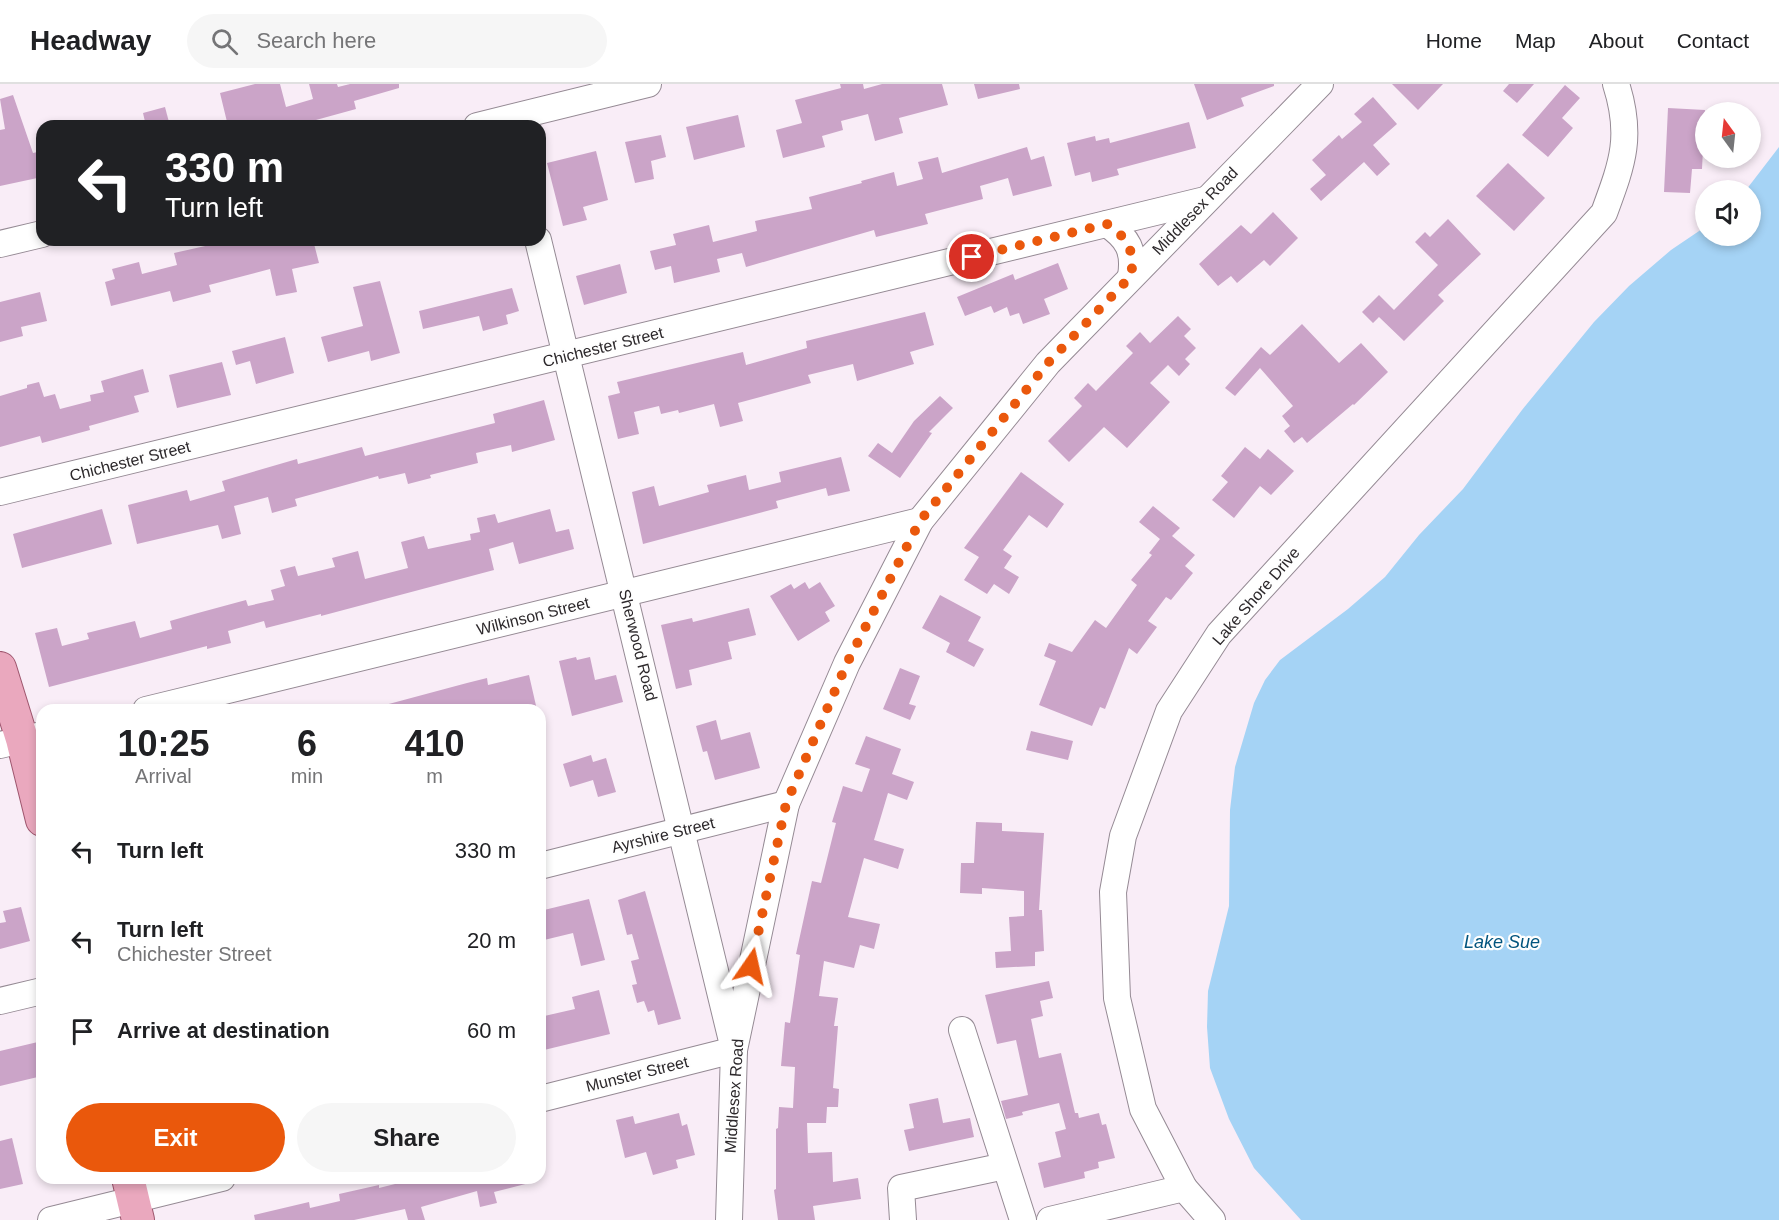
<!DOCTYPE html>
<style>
body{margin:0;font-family:Helvetica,sans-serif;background:#f6f6f6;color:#202124;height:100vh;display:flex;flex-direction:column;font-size:22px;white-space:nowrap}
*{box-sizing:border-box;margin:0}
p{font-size:20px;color:#757577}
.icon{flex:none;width:33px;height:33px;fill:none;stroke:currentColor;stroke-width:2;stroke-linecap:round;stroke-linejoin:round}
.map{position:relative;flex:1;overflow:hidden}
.panel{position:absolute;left:36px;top:620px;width:510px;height:480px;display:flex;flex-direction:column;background:#fff;border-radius:18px;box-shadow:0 3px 9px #0003}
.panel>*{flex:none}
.hud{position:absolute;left:36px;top:36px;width:510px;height:126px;border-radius:18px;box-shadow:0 3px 9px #0003;background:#202124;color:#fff;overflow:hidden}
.needle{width:39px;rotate:345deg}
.tools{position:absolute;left:1695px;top:18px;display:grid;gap:12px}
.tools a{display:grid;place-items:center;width:66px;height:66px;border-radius:50%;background:#fff;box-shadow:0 3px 9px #0003;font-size:30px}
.pin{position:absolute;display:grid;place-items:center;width:51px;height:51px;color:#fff;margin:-26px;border:3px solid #fff;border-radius:50%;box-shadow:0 2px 6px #0007}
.me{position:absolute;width:66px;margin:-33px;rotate:11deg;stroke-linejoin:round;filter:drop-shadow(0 0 4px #0008)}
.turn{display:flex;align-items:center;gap:21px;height:126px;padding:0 30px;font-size:27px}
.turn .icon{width:78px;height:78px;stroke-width:2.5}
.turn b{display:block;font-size:42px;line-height:51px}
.eta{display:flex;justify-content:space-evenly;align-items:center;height:102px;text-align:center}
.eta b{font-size:36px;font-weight:700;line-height:42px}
.cta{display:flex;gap:12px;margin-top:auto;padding:12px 30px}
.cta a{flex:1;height:69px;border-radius:36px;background:#ea580c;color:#fff;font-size:24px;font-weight:700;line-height:69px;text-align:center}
.cta a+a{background:#f6f6f6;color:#202124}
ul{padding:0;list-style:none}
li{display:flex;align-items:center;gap:18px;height:90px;padding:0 30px}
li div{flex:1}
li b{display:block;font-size:22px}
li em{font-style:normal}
header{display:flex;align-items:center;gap:36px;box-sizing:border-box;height:84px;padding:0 30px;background:#fff;border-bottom:2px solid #e0e0e0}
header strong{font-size:28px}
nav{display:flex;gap:33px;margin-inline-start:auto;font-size:21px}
.search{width:420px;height:54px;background:#f6f6f6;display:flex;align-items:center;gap:15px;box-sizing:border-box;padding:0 21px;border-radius:33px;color:#757577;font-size:22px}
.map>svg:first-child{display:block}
.water{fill:#a5d3f5}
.building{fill:#cba4c8}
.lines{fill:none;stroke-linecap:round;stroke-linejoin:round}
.minor-casing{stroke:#958a94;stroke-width:28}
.major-casing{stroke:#9e566e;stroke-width:34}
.minor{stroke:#fff;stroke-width:26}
.major{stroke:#eaa8be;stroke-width:32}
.route{stroke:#ea580c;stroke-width:10;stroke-dasharray:0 18}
.labels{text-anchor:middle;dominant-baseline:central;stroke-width:4.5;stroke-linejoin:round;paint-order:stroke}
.street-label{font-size:16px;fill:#2c282b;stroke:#fefefe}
.water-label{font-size:18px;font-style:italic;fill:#01547e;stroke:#fefefe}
</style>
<header>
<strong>Headway</strong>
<div class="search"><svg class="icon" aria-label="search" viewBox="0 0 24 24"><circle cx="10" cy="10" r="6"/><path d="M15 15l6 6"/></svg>Search here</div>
<nav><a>Home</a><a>Map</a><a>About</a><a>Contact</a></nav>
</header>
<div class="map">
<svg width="1779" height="1136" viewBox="0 0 1779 1136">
<rect width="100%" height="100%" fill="#f9edf7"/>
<path class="water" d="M1779 63V1136H1301L1254 1084 1229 1035 1210 984 1207 943 1208 907 1229 822 1230 726 1235 683 1254 619 1265 596 1280 576 1348 525 1385 493 1419 451 1463 405 1522 326 1594 238 1629 202 1671 166 1705 143 1706 152H1750V106H1746Z"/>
<g class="building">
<path d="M255 0H280L286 23 313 15 309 0H337L338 3 350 0H399V4L354 17 356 25 305 39 286 42H228L220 9Z"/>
<path d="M840 0H863L864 5 882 0H942L948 21 899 34 903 49 875 57 868 30 841 37 843 46 822 52 825 63 783 74 776 46 802 39 795 16 841 4Z"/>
<path d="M974 0H1019L1020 5 978 15Z"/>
<path d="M1194 0H1274V2L1241 14 1244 22 1207 36Z"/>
<path d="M1392 0H1443L1418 26Z"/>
<path d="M1509 0H1534L1517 19 1503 7Z"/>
<path d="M1565 1 1580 14 1562 34 1573 44 1548 73 1522 51Z"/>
<path d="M13 11 33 69 42 67V93L0 102V46L5 45 0 15Z"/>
<path d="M1373 13 1397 40 1373 61 1390 80 1377 92 1364 78 1321 117 1310 105 1326 91 1312 76 1339 51 1342 55 1362 38 1354 30Z"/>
<path d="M165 23 170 42H146L143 29Z"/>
<path d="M1668 24 1705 26 1702 85H1692L1690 109 1664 108Z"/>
<path d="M738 31 745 63 694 76 686 43Z"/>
<path d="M1189 38 1196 64 1117 85 1119 91 1092 98 1090 88 1075 92 1067 59 1095 52 1096 57 1109 54 1110 59Z"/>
<path d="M661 51 666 73 651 77 654 95 635 99 625 58Z"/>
<path d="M1027 63 1031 76 1044 72 1052 102 1013 112 1008 94 980 102 983 115 925 130 928 140 876 153 874 146 746 183 742 169 717 175 720 188 674 199 671 182 655 186 650 167 676 161 673 150 709 141 713 158 757 147 755 137 812 125 809 113 862 99 861 97 894 88 897 102 923 95 918 78 938 73 942 89Z"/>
<path d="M596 67 608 116 583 123 587 136 563 142 547 79Z"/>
<path d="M1508 79 1545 114 1514 147 1476 112Z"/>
<path d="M1273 128 1298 154 1270 182 1264 176 1237 199 1231 192 1218 202 1199 180 1241 141 1251 150Z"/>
<path d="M1448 135 1481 170 1438 211 1444 217 1404 257 1379 233 1373 239 1362 228 1379 211 1394 226 1438 181 1415 158 1425 148 1430 153Z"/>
<path d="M232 156H313L319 179 292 185 297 208 276 212 270 185 209 201 211 208 173 218 170 207 111 222 105 198 115 195 112 185 139 178 142 190 177 181 174 169Z"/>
<path d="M1058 179 1068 205 1044 215 1050 230 1023 240 1019 229 1010 232 1007 223 994 229 991 222 965 232 957 213 1013 190 1015 196Z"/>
<path d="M620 180 627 209 584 221 576 192Z"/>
<path d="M380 197 400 269 371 277 369 267 328 278 321 253 363 242 353 203Z"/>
<path d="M512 204 519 227 506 231 508 240 483 247 479 232 423 245 419 227Z"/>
<path d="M40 208 47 237 21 243 23 252 0 258V218Z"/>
<path d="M925 228 934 261 910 268 914 280 857 297 853 280 808 291 811 299 738 319 743 337 720 343 714 320 679 329 678 326 661 330 659 322 634 328 639 350 618 355 608 312 620 309 617 298 743 268 746 281 807 264 806 257Z"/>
<path d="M1178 232 1191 245 1184 252 1196 264 1185 275 1190 280 1179 292 1168 281 1150 299 1170 318 1127 364 1104 343 1069 378 1048 357 1082 322 1074 314 1088 299 1096 307 1133 269 1126 262 1140 248 1150 259Z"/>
<path d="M1302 240 1339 279 1361 259 1388 288 1354 321 1353 320 1307 359 1302 353 1294 359 1284 347 1290 342 1282 332 1293 322 1260 284 1235 312 1225 304 1261 263 1270 271Z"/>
<path d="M285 253 294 289 256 300 250 277 236 281 232 267Z"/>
<path d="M222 278 231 311 177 324 169 291Z"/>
<path d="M143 285 149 308 134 312 139 328 89 342 90 346 42 359 40 352 0 363V312L27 304V301L39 298 44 313 55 310 60 325 91 317 90 311 104 308 101 297Z"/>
<path d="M940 312 953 324 929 348 932 349 900 394 868 372 878 359 892 369 914 337Z"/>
<path d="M544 316 555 356 512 368 511 361 476 369 478 379 430 391 431 394 408 400 405 389 379 395 378 392 295 415 297 422 272 429 268 413 234 422 241 450 222 455 218 441 137 460 128 421 187 406 190 417 225 407 222 397 297 375 298 380 362 363 365 372 495 339 493 330Z"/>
<path d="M1245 363 1260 375 1268 365 1294 387 1271 411 1260 402 1234 434 1212 416 1228 398 1221 392Z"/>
<path d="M841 373 850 407 828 412 826 404 776 417 778 424 643 460 632 408 654 402 659 422 709 408 707 401 746 391 749 406 781 398 779 388Z"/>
<path d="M1021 388 1064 420 1047 444 1029 431 1003 466 1012 472 1004 484 1019 493 1009 510 994 500 987 510 964 496 979 473 964 464Z"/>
<path d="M1153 422 1180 444 1172 452 1195 471 1185 482 1193 489 1171 516 1166 513 1148 537 1157 543 1137 570 1129 564 1105 625 1100 623 1092 642 1039 621 1056 577 1044 572 1049 559 1072 568 1095 536 1106 544 1137 501 1131 496 1152 471 1149 469 1160 455 1139 438Z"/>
<path d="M102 425 112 460 22 484 13 450Z"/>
<path d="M550 425 556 448 569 445 574 465 519 480 513 458 489 465 494 486 321 532V530L266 544 264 537 228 547 231 559 207 565V562L49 603 35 549 57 544 62 562 89 555 87 549 135 537 140 554 172 545 170 537 198 529 246 516 248 522 274 516 271 506 285 502 280 486 295 482 298 492 335 483 332 474 358 467 365 495 408 484 401 458 424 452 428 465 471 456 470 450 480 448 477 434 495 430 498 439Z"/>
<path d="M805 498 809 505 820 498 835 522 825 528 830 537 798 557 770 512 791 500 794 505Z"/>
<path d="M940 511 981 533 968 557 984 565 974 583 946 568 950 559 922 544Z"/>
<path d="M749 524 756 551 728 558 732 575 689 586 692 601 676 605 661 541 692 534 693 538Z"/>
<path d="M576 573 577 576 590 573 595 596 616 591 623 618 572 632 559 577Z"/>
<path d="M900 584 920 592 909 620 916 622 910 636 883 625Z"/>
<path d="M529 591 537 626H385V621L467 599 487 594 488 601Z"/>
<path d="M716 636 721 656 750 648 760 684 715 696 707 667 703 668 696 642Z"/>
<path d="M1031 647 1073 657 1068 676 1026 666Z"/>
<path d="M866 652 901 665 892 690 914 698 907 716 888 709 874 756 904 765 898 785 864 774 848 833 880 840 874 865 860 861 854 884 824 877 819 912 838 914 834 942H838L833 1004 839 1005 838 1023H827L826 1039H807L808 1069 832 1068 833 1098 858 1094 861 1115 813 1122 815 1136H778L774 1106 776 1105V1045L778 1044 779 1023 793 1024 795 983 781 982 785 938 790 939 800 871 796 870 812 797 821 799 836 739 832 738 843 702 862 708 870 685 855 680Z"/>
<path d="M591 671 593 678 606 674 616 708 598 713 593 696 570 703 563 680Z"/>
<path d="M976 738 1002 739V747L1044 749 1039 826H1042L1044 867 1035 868V882L996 884 995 868 1011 867 1009 833 1024 832V807L982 804V810L960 809 961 779H974Z"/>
<path d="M645 807 681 935 658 941 654 926 648 928 644 917 637 919 632 901 637 900 631 877 639 875 632 850 627 851 618 816Z"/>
<path d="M589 815 605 876 581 882 573 849 540 857V827Z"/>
<path d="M21 823 30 857 0 865V839L6 838 3 827Z"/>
<path d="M1049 897 1053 914 1040 917 1043 932 1031 935 1039 974 1061 969 1075 1029H1078L1079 1034 1099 1029 1102 1041 1106 1040 1115 1074 1098 1078 1099 1084 1084 1088 1085 1094 1044 1104 1038 1079 1061 1073 1055 1048 1066 1045 1059 1019 1022 1028 1023 1031 1006 1035 1001 1017 1028 1011 1016 956 997 960 985 911Z"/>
<path d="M599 906 610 950 540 967V933L575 925 572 913Z"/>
<path d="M42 957V992L0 1002V967Z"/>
<path d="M938 1014 943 1039 970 1034 974 1053 909 1067 904 1046 914 1044 909 1020Z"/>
<path d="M679 1029 682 1042 687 1040 695 1071 676 1076 678 1084 653 1091 646 1068 625 1074 616 1036 633 1032 635 1040Z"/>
<path d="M12 1054 23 1100 0 1105V1057Z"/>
<path d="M419 1094H532L533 1098 494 1108 497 1119 480 1123 477 1107 421 1123 425 1136H408L405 1125 354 1136H255L254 1131 309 1118 310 1124 340 1117 339 1110 379 1101V1104Z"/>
</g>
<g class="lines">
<g class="minor-casing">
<g id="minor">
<path d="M477 42 648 0"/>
<path d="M1107 140C1128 154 1135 167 1131 192"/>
<path d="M538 156 732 957"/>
<path d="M0 160 42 150"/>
<path d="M0 408 1205 116"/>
<path d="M146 626 920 437"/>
<path d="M0 661 42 651"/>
<path d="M540 782 786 720"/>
<path d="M0 917 42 907"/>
<path d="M962 946 1023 1136"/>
<path d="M540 1015 734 966"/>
<path d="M51 1136 222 1094"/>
<path d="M729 1136 734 966 786 720 847 579 920 437 1048 279 1320 0"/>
<path d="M903 1136 901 1104 1005 1082"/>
<path d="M1050 1136 1184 1104"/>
<path d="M1212 1136 1184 1104 1143 1025 1117 914 1113 808 1123 752 1169 627 1219 550 1604 129C1622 80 1633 53 1616 0"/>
</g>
</g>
<g class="major-casing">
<g id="major">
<path d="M0 584 22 655 42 736"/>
<path d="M128 1094 138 1136"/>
</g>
</g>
<use href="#minor" class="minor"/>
<use href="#major" class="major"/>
</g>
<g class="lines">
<path class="route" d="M751 882 786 720 847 579 920 437 1048 279 1131 192C1135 167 1128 154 1107 140L972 173"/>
</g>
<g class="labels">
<g class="street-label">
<text transform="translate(1195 127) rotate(-46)">Middlesex Road</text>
<text transform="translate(603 263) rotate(-14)">Chichester Street</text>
<text transform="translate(130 377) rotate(-14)">Chichester Street</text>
<text transform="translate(1256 512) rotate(-49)">Lake Shore Drive</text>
<text transform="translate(533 532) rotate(-14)">Wilkinson Street</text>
<text transform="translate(638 561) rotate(76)">Sherwood Road</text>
<text transform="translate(663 751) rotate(-14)">Ayrshire Street</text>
<text transform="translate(637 990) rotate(-14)">Munster Street</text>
<text transform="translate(734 1012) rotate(-86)">Middlesex Road</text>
</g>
<g class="water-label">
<text x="1502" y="858">Lake Sue</text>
</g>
</g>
</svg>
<div class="tools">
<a><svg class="needle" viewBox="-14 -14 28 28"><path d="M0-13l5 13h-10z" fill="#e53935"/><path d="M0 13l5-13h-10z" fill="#757577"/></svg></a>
<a><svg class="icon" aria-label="sound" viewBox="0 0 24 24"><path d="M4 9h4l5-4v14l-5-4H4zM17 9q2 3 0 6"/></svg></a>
</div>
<div class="pin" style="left:972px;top:173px;background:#d93025"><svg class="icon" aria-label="arrive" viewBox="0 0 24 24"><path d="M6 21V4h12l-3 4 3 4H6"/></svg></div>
<svg class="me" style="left:751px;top:882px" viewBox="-20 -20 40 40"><path d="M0-17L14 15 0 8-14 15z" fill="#ea580c" stroke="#fff" stroke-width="4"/></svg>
<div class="hud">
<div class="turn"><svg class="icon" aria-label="left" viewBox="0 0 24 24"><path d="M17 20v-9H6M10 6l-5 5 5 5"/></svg><div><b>330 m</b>Turn left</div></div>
</div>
<section class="panel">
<div class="eta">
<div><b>10:25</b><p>Arrival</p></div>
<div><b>6</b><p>min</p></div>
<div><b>410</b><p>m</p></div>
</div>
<ul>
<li><svg class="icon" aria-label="left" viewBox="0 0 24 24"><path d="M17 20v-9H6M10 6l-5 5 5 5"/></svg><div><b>Turn left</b></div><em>330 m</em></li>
<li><svg class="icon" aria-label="left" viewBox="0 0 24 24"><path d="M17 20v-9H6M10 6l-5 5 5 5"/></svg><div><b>Turn left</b><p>Chichester Street</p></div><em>20 m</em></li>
<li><svg class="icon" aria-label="arrive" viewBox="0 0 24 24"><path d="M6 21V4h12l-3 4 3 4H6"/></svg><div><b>Arrive at destination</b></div><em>60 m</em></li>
</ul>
<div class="cta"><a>Exit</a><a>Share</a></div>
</section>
</div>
